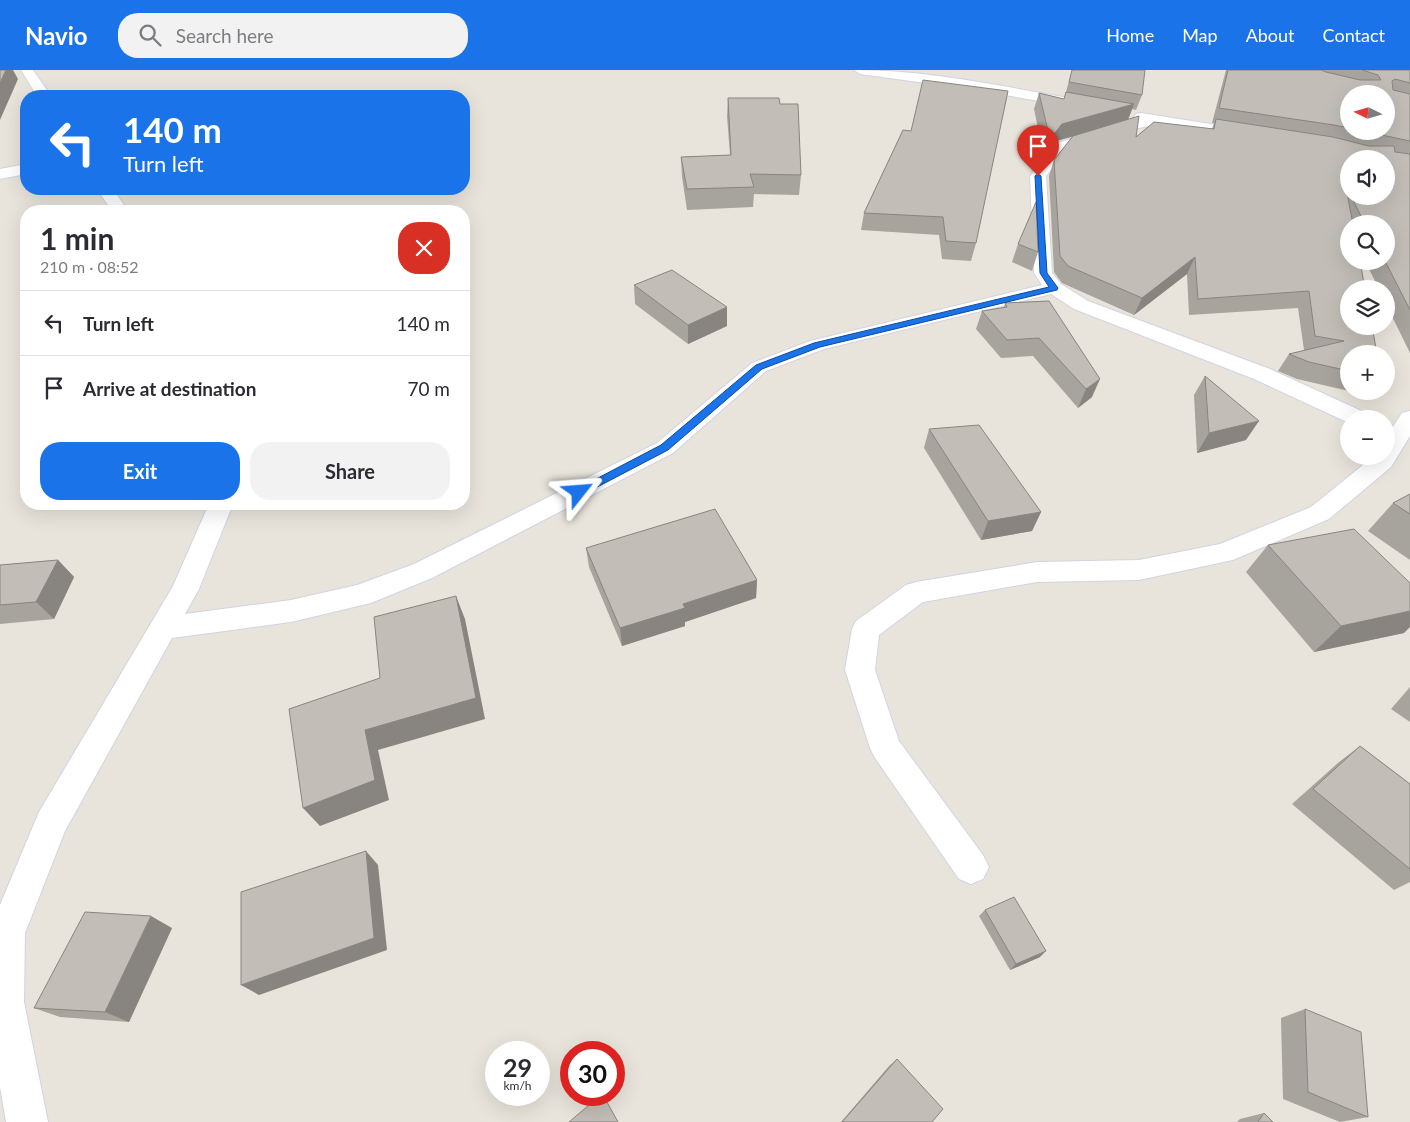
<!DOCTYPE html>
<meta charset="utf-8">
<style>
body{margin:0;font-family:Lato,sans-serif;background:#f2f2f3;color:#2b2b33;height:100vh;display:flex;flex-direction:column;font-size:19px;white-space:nowrap}
*{box-sizing:border-box;margin:0}
p{font-size:16px;color:#7c7c81}
.icon{flex:none;width:28px;height:28px;fill:none;stroke:currentColor;stroke-width:2;stroke-linecap:round;stroke-linejoin:round}
.map{position:relative;flex:1;overflow:hidden}
.drawer{position:absolute;left:20px;top:135px;width:450px;height:305px;display:flex;flex-direction:column;background:#fff;border-radius:20px;box-shadow:0 5px 20px #0002}
.drawer>*{flex:none}
.banner{position:absolute;left:20px;top:20px;width:450px;height:105px;border-radius:20px;box-shadow:0 5px 20px #0002;background:#1a73e8;color:#fff;overflow:hidden}
.needle{width:32px;rotate:275deg}
.tools{position:absolute;left:1340px;top:15px;display:grid;gap:10px}
.tools a{display:grid;place-items:center;width:55px;height:55px;border-radius:50%;background:#fff;box-shadow:0 5px 20px #0002;font-size:25px}
.speed{position:absolute;left:485px;top:971px;display:flex;gap:10px;font-size:25px;font-weight:700;text-align:center}
.speed>*{display:grid;place-content:center;width:65px;height:65px;border-radius:50%;background:#fff;box-shadow:0 5px 20px #0002;line-height:1}
.speed small{font-size:12px;font-weight:400}
.speed .limit{border:8px solid #d22;background:#fff;color:#111}
.pin{position:absolute;display:grid;place-items:center;width:42px;height:42px;color:#fff;margin:-51px -21px;border-radius:50% 50% 50% 0;rotate:-45deg;box-shadow:0 0 5px #0007}
.pin .icon{rotate:45deg}
.me{position:absolute;width:55px;margin:-28px;rotate:62deg;stroke-linejoin:round;filter:drop-shadow(0 0 4px #0008)}
.turn{display:flex;align-items:center;gap:18px;height:105px;padding:0 20px;font-size:22px}
.turn .icon{width:65px;height:65px;stroke-width:2.5}
.turn b{display:block;font-size:35px;line-height:42px}
.round{display:grid;place-items:center;flex:none;width:52px;height:52px;border-radius:20px;background:#f2f2f3}
.headline{display:flex;align-items:center;justify-content:space-between;height:85px;padding:0 20px}
h1{font-size:30px;font-weight:700;line-height:38px}
.cta{display:flex;gap:10px;margin-top:auto;padding:10px 20px}
.cta a{flex:1;height:58px;border-radius:20px;background:#1a73e8;color:#fff;font-size:20px;font-weight:700;line-height:58px;text-align:center}
.cta a+a{background:#f2f2f3;color:#2b2b33}
ul{padding:0;list-style:none}
li{display:flex;align-items:center;gap:15px;height:65px;padding:0 20px;border-top:1px solid #e1e1e2}
li div{flex:1}
li b{display:block;font-size:19px}
li em{font-style:normal}
header{display:flex;align-items:center;gap:30px;box-sizing:border-box;height:70px;padding:0 25px;background:#1a73e8;color:#fff}
header strong{font-size:24px}
nav{display:flex;gap:28px;margin-inline-start:auto;font-size:18px}
.search{width:350px;height:45px;background:#f2f2f3;display:flex;align-items:center;gap:12px;box-sizing:border-box;padding:0 18px;border-radius:20px;color:#7c7c81;font-size:19px}
.map>svg:first-child{display:block}
.lines{fill:none;stroke-linecap:round;stroke-linejoin:round}
.minor-casing{stroke:#d1d3e0;stroke-width:2}
.minor{fill:#fff;fill-rule:evenodd}
.wall{fill:#a7a39d;fill-rule:evenodd}
.shaded-wall{fill:#888580}
.building{fill:#c2beb7;stroke:#888580}
.route{fill:#1a73e8;stroke:#114b97}
</style>
<header>
<strong>Navio</strong>
<div class="search"><svg class="icon" aria-label="search" viewBox="0 0 24 24"><circle cx="10" cy="10" r="6"/><path d="M15 15l6 6"/></svg>Search here</div>
<nav><a>Home</a><a>Map</a><a>About</a><a>Contact</a></nav>
</header>
<div class="map">
<svg width="1410" height="1052" viewBox="0 0 1410 1052">
<rect width="100%" height="100%" fill="#e9e4db"/>
<g class="lines">
<g class="minor-casing">
<g id="minor">
<path d="M21 0H33L51 26H37Z"/>
<path d="M854 0C928 0 1001 16 1074 29L1081 33 1074 37 970 19 860 4Z"/>
<path d="M1141 43 1249 60 1256 64 1249 68 1159 54 1128 60 1067 79 1046 106 1052 203 1061 214 1088 231 1270 299 1368 344 1371 349H1349V353L1254 309 1074 239 1051 224 824 279 766 301 673 383 432 508 371 533 291 552 172 568 65 761 25 863 24 932 48 1052H6L0 1017V835L39 742 173 516 209 434H233L199 519 185 544 291 530 357 515 414 494 657 373 752 293 810 271 1042 215 1034 203 1030 106 1057 73 1136 50 1134 47 1136 44Z"/>
<path d="M26 94V104L0 109V99Z"/>
<path d="M97 119H113L128 141H112Z"/>
<path d="M1410 341V366L1391 397 1329 449 1233 490 1139 510 1037 512 923 532 879 565 875 600 899 671 983 785 989 797 983 809 971 814 959 809 875 688 870 678 845 600 852 559 856 551 906 515 916 512 1037 492 1139 490 1220 474 1311 437 1374 386H1386V367L1402 343Z"/>
</g>
</g>
<use href="#minor" class="minor"/>
</g>
<g class="wall">
<path d="M1072 0 1142 25 1136 40 1132 39 1128 49 1136 67 1212 59 1214 53H1212L1226 0H1410V283L1386 234V219H1379L1365 191H1386V154H1349V321L1297 309 1278 301 1289 284 1304 280 1298 238 1189 245 1187 204 1134 245 1062 213 1054 202 1049 106 1054 90 1072 67 1056 71 1044 86 1034 39 1039 23 1064 29ZM1349 24 1386 61H1349ZM1349 89 1386 126H1349Z"/>
<path d="M728 28 780 34 801 105 799 125 754 124 753 137 687 140 682 107 681 87 730 85 727 46Z"/>
<path d="M903 60 976 173 971 191 942 189 939 165 861 160 864 143Z"/>
<path d="M1018 174 1038 182 1032 201 1012 192Z"/>
<path d="M634 215 727 256 688 274 635 234Z"/>
<path d="M1049 231 1092 327 1078 338 1033 286 1001 288 976 259 982 241 1004 238 1005 233Z"/>
<path d="M1205 306 1246 370 1197 383 1194 325Z"/>
<path d="M1352 321H1371L1368 325Z"/>
<path d="M929 359 1041 442 1032 461 981 470 924 378Z"/>
<path d="M1410 424V490L1368 461 1393 433Z"/>
<path d="M1268 475 1404 563 1314 582 1246 502Z"/>
<path d="M586 478 757 510 756 528 685 552V556L622 576 589 497Z"/>
<path d="M58 490 74 507 54 549 0 554V495Z"/>
<path d="M1410 617V652L1391 639Z"/>
<path d="M1360 676 1410 714V812L1394 820 1292 734 1339 692Z"/>
<path d="M985 840 1040 887 1010 900 979 846Z"/>
<path d="M172 858 129 952 60 947 34 938Z"/>
<path d="M1305 939 1368 1047 1340 1052 1283 1029 1281 948Z"/>
<path d="M897 989 932 1052H841L889 996Z"/>
<path d="M1264 1043 1273 1052H1237L1240 1049Z"/>
</g>
<g class="shaded-wall">
<path d="M6 0H13L18 9 0 50V13Z"/>
<path d="M1134 34 1128 50 1056 71 1044 86 1050 69 1062 54Z"/>
<path d="M1195 187 1187 204 1134 245 1142 228Z"/>
<path d="M727 237V256L688 274V255Z"/>
<path d="M1100 309 1092 327 1078 338 1086 319Z"/>
<path d="M1259 351 1246 370 1197 383 1209 363Z"/>
<path d="M1041 442 1032 461 981 470 988 451Z"/>
<path d="M58 490 74 507 54 549 36 532Z"/>
<path d="M757 510 756 528 685 552V556L622 576 620 558 683 534Z"/>
<path d="M456 526 465 549 485 649 378 680 389 730 320 756 303 738 365 660Z"/>
<path d="M1410 541V557L1404 563 1314 582 1341 556Z"/>
<path d="M366 781 378 795 387 880 259 925 241 915Z"/>
<path d="M151 846 172 858 129 952 105 942Z"/>
<path d="M1046 881 1040 887 1010 900 1016 894Z"/>
</g>
<g class="building">
<path d="M0 0H6L0 13Z"/>
<path d="M1072 0H1145L1142 25 1069 12Z"/>
<path d="M1228 0H1321L1326 2 1360 10H1381L1378 5 1362 0H1410V13L1395 9 1392 11 1393 20 1410 24V71L1363 61H1386V24H1349V58L1334 55 1219 38Z"/>
<path d="M923 10 1008 21 976 173 946 171 943 147 864 143 903 60 911 61Z"/>
<path d="M1066 22 1134 34 1062 54 1050 69 1039 23 1064 29Z"/>
<path d="M728 28H779L780 34H798L801 105 750 104 754 117 687 119 681 87 731 85Z"/>
<path d="M1139 46 1136 67 1154 52 1214 59 1216 49 1333 67 1369 76H1394L1395 82 1410 84V240L1385 191H1386V154H1365L1351 126H1386V89H1349V122L1346 118 1353 154H1349V191H1360L1365 219H1349V256H1372L1377 284H1349V301L1309 292 1289 284 1344 271 1315 266 1309 221 1198 229 1195 187 1142 228 1068 196 1060 186 1054 90 1073 66Z"/>
<path d="M1036 132 1038 182 1018 174Z"/>
<path d="M672 200 727 237 688 255 634 215Z"/>
<path d="M1049 231 1100 309 1086 319 1039 268 1007 270 982 241 1007 237 1005 233Z"/>
<path d="M1205 306 1259 351 1209 363Z"/>
<path d="M979 355 1041 442 988 451 929 359Z"/>
<path d="M1410 424V444L1393 433Z"/>
<path d="M715 439 757 510 683 534 685 538 620 558 586 478Z"/>
<path d="M1354 459 1410 513V541L1341 556 1268 475Z"/>
<path d="M58 490 36 532 0 535V495Z"/>
<path d="M456 526 476 628 365 660 375 710 303 738 289 639 380 608 374 547Z"/>
<path d="M1360 676 1410 714V799L1313 719Z"/>
<path d="M366 781 374 868 241 915V822Z"/>
<path d="M1014 827 1046 881 1016 894 985 840Z"/>
<path d="M85 842 151 846 105 942 34 938Z"/>
<path d="M1305 939 1361 962 1368 1047 1308 1022Z"/>
<path d="M897 989 943 1039 932 1052H842Z"/>
<path d="M601 1025H603L618 1052H569Z"/>
<path d="M1264 1043 1273 1052H1258Z"/>
</g>
<path class="route" d="M1038 104 1041 106 1047 203 1058 218 1057 220 820 277 762 299 668 380 582 425H575V420L661 375 756 295 814 273 1049 217 1040 203 1035 106Z"/>
</svg>
<div class="tools">
<a><svg class="needle" viewBox="-14 -14 28 28"><path d="M0-13l5 13h-10z" fill="#e53935"/><path d="M0 13l5-13h-10z" fill="#7c7c81"/></svg></a>
<a><svg class="icon" aria-label="sound" viewBox="0 0 24 24"><path d="M4 9h4l5-4v14l-5-4H4zM17 9q2 3 0 6"/></svg></a>
<a><svg class="icon" aria-label="search" viewBox="0 0 24 24"><circle cx="10" cy="10" r="6"/><path d="M15 15l6 6"/></svg></a>
<a><svg class="icon" aria-label="layers" viewBox="0 0 24 24"><path d="M12 4l9 5-9 5-9-5zM3 14l9 5 9-5"/></svg></a>
<a>+</a>
<a>−</a>
</div>
<div class="speed"><div>29<small>km/h</small></div><div class="limit">30</div></div>
<div class="pin" style="left:1038px;top:106px;background:#d93025"><svg class="icon" aria-label="arrive" viewBox="0 0 24 24"><path d="M6 21V4h12l-3 4 3 4H6"/></svg></div>
<svg class="me" style="left:579px;top:422px" viewBox="-20 -20 40 40"><path d="M0-17L14 15 0 8-14 15z" fill="#1a73e8" stroke="#fff" stroke-width="4"/></svg>
<div class="banner">
<div class="turn"><svg class="icon" aria-label="left" viewBox="0 0 24 24"><path d="M17 20v-9H6M10 6l-5 5 5 5"/></svg><div><b>140 m</b>Turn left</div></div>
</div>
<section class="drawer">
<div class="headline"><div><h1>1 min</h1><p>210 m · 08:52</p></div><a class="round" style="background:#d93025;color:#fff"><svg class="icon" aria-label="close" viewBox="0 0 24 24"><path d="M6 6l12 12M18 6L6 18"/></svg></a></div>
<ul>
<li><svg class="icon" aria-label="left" viewBox="0 0 24 24"><path d="M17 20v-9H6M10 6l-5 5 5 5"/></svg><div><b>Turn left</b></div><em>140 m</em></li>
<li><svg class="icon" aria-label="arrive" viewBox="0 0 24 24"><path d="M6 21V4h12l-3 4 3 4H6"/></svg><div><b>Arrive at destination</b></div><em>70 m</em></li>
</ul>
<div class="cta"><a>Exit</a><a>Share</a></div>
</section>
</div>
